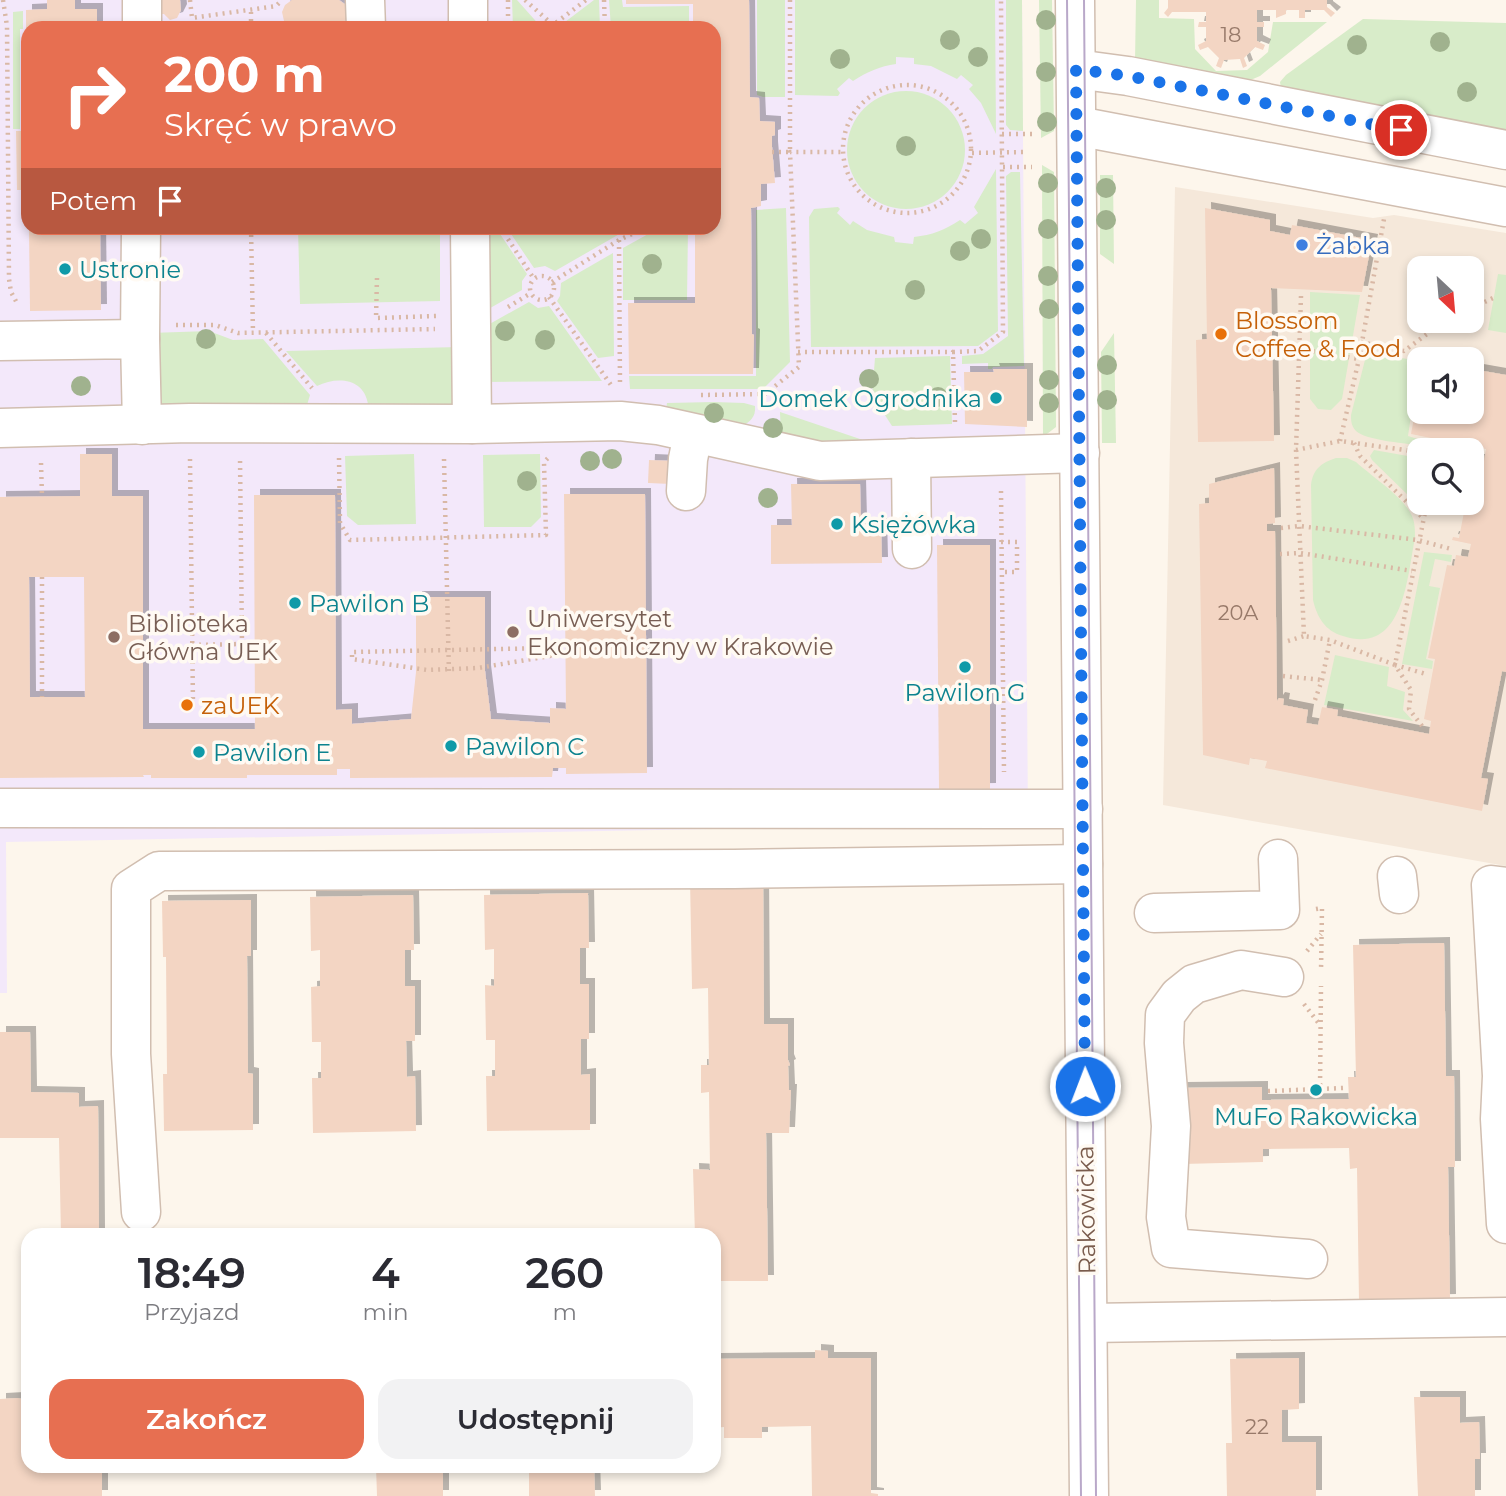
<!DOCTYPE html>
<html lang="pl">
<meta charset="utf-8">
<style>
body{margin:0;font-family:Montserrat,sans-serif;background:#f2f2f3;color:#2b2b33;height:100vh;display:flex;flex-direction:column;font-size:26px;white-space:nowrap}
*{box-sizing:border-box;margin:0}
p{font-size:23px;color:#7c7c81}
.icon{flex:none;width:38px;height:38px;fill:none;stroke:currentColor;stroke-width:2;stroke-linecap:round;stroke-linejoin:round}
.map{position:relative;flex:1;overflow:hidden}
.sheet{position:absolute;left:21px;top:1228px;width:700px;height:245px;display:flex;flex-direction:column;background:#fff;border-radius:21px;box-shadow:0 4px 10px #0003}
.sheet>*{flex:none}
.top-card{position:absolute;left:21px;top:21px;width:700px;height:214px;border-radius:21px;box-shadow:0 4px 10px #0003;background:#e76f51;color:#fff;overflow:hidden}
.needle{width:46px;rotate:154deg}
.buttons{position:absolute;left:1407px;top:256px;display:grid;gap:14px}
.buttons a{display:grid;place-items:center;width:77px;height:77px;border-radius:14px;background:#fff;box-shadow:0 4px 10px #0003;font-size:35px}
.pin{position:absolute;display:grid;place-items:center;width:60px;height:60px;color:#fff;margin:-30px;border:4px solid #fff;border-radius:50%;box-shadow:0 2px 7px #0007}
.me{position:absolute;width:77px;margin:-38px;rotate:359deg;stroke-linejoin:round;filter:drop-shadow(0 0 5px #0008)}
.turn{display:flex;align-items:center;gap:24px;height:147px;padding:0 28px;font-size:32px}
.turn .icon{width:91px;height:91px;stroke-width:2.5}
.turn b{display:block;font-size:49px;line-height:60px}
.then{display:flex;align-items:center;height:66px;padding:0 28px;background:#0003;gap:14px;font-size:26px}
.eta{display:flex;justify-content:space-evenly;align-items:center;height:119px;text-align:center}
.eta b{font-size:42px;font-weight:600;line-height:49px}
.cta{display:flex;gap:14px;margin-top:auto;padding:14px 28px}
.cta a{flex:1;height:80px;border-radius:21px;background:#e76f51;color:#fff;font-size:28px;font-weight:600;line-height:80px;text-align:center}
.cta a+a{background:#f2f2f3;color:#2b2b33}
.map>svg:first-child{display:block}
.residential{fill:#f5e8da;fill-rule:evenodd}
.education{fill:#f3e8fa;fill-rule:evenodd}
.green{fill:#d8ecc9}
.building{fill:#f3d5c3;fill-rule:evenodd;filter:url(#shadow)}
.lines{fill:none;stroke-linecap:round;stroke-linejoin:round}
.minor-casing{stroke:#d1beb0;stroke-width:41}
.path{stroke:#d9b8a5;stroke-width:4.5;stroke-dasharray:2 5;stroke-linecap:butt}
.minor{stroke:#fff;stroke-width:38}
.tram{stroke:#b9a8c9;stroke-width:2}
.tree{fill:#a0b28e}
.route{stroke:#1a73e8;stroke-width:12;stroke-dasharray:0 21.6}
.shop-dot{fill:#3f7fe0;stroke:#fffaf3;stroke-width:2.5}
.culture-dot{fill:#0f9aa8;stroke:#fffaf3;stroke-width:2.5}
.food-dot{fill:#e8710a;stroke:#fffaf3;stroke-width:2.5}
.education-dot{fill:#8d6e63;stroke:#fffaf3;stroke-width:2.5}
.labels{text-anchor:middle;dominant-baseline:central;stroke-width:7;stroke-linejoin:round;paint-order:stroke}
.number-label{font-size:21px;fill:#987a6a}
.shop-label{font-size:24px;fill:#366cbe;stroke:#fffaf3;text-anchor:start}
.culture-label{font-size:24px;fill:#0d838f;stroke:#fffaf3;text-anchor:start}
.food-label{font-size:24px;fill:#c56008;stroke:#fffaf3;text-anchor:start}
.education-label{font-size:24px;fill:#785e54;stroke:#fffaf3;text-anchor:start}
.street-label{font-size:24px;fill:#7a5c4d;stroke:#fffaf3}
</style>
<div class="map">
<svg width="1506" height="1496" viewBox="0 0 1506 1496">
<defs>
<filter id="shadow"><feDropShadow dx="6" dy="-6" stdDeviation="0" flood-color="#0004"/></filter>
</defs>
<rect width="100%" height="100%" fill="#fdf6ec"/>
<path class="residential" d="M1175 187 1373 218 1394 215 1506 233V866L1163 805ZM1419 268H1472V320H1419ZM1419 359H1472V411H1419ZM1419 450H1472V502H1419Z"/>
<path class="education" d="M0 0H1022L1028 823 6 842 7 993H0ZM28 28H714V228H28Z"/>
<g class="green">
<path d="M512 0H517L542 28H513Z"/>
<path d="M594 0H599L600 28H565V22Z"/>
<path d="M609 0H622L623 7 689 6V28H611Z"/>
<path d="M757 0H785V97H763L757 95Z"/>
<path d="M795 0H995L996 134 981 103 969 89 973 85 961 75 957 79 931 66 914 64V58L896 57V64C880 66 867 72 853 81L849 78 837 89 840 93 838 96 795 95Z"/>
<path d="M1006 0H1022L1023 131 1010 130 1006 125Z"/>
<path d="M1039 0H1052L1054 131 1041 138Z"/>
<path d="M1136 0H1159V18L1194 19 1195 49 1216 71 1247 70 1268 52 1273 22H1327L1260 76 1246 82 1135 61Z"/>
<path d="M23 11V29H20V129H13V12Z"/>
<path d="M1363 19 1506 23V142L1281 89 1280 82 1286 75Z"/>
<circle cx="906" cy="150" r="59"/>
<path d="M1042 165 1054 172 1056 427 1043 437Z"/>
<path d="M996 169 998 331 978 346 811 347 809 217 814 209 838 207 840 209 837 213 850 225 853 221 867 230 894 237 895 242 913 244 914 237C932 235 945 230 960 220L965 224 978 213 974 207Z"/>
<path d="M1011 172H1020L1024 366 993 367 992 369H988V363L962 364V356L983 354 1008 336 1006 176Z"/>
<path d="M1100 175H1113L1114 264 1100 254Z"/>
<path d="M786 208 790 362 763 389H630L629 376H756V210Z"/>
<path d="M298 228H440V301L300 304Z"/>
<path d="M493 228 498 231 527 274 522 281V290L485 311 487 229Z"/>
<path d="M507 228H630L555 271 545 266 534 268Z"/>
<path d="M659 228H688L687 300H623V248Z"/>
<path d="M613 253 614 356 598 358 557 301 560 296 561 283Z"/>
<path d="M1498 274 1506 275V333L1488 330Z"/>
<path d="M1310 292 1360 295 1342 399 1331 410 1318 409 1310 399Z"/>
<path d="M529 302 538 308 549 306 602 381 487 382 486 326Z"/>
<path d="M209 331 233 340 263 339 310 395 307 405 159 413 150 333Z"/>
<path d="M1114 333 1116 443H1102L1101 352Z"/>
<path d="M460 347 462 409 364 405 368 404C364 378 337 376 317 386L286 351Z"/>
<path d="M1367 352 1419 361 1408 436 1418 439 1417 445C1403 443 1365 440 1356 431 1351 426 1351 420 1351 415Z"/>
<path d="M950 356 952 424 892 426 872 395 875 358Z"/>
<path d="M714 402 744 403 755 406C756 418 750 421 741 427L665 415 667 403Z"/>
<path d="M780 412 863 440 822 441 781 438Z"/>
<path d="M1374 450 1419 458V499H1412L1372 460 1370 456Z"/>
<path d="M414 454 416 524 358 525 347 516 345 456Z"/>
<path d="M540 454 541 517 531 527H484L483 455Z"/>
<path d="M1336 458H1347L1356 462C1371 476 1404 497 1412 516 1415 523 1415 530 1415 538 1407 577 1404 656 1343 636 1325 631 1317 617 1313 600L1311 485C1313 469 1321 463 1336 458Z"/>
<path d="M1424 552 1452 555 1451 562 1435 559 1429 586 1440 588 1426 659 1433 661 1432 669 1402 664Z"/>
<path d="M1335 655 1389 667 1387 686 1405 692 1403 710 1413 721 1324 705Z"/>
</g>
<g class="building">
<path d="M47 0H75V9H97V28H26V10L47 9Z"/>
<path d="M156 0H180L181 10 177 18 170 20 164 14H155Z"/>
<path d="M292 0H339L346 5 348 11 347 18 343 24 334 27 288 26 284 21 282 12 285 5Z"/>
<path d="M626 0H749L750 97 759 98 760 121 775 122V135L772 136V147L775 183 761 184V206L751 208 752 334 754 335 753 374H629L628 303H695V228H714V28H693V4H626Z"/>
<path d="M1168 0H1327V7L1335 13 1331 17 1324 10H1305V18H1299V10H1286V14L1276 18V10H1257V22H1264V27H1257V41L1265 45 1263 50 1255 47 1244 58 1247 66 1243 68 1240 59 1224 60 1221 68 1216 66 1219 58 1208 47 1200 50 1198 45 1206 41V27H1198L1199 22H1206V12H1172L1168 17 1164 13 1168 8Z"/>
<path d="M16 131H28V190H17Z"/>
<path d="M1205 208 1270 220V231L1290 235 1292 225 1372 240 1362 292 1271 288 1274 441 1198 442 1196 340 1207 339Z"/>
<path d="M29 228H100L101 310 30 311Z"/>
<path d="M993 369H1027V427L965 424 964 372H994Z"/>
<path d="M1472 369 1506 375V672L1502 671 1481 778 1488 779 1482 811 1265 768 1267 761 1250 758 1249 765 1203 755 1199 504 1209 503V484L1274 468 1275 523 1267 524V531H1275L1277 701 1279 698 1284 699 1283 705 1308 710 1306 723 1318 725 1322 707 1338 710 1337 716 1429 734 1431 721 1424 719 1435 659 1428 658 1447 565 1454 566 1456 555 1468 557 1471 544 1452 540 1453 537 1459 538 1466 502H1472L1474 462H1472V459L1484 461 1486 449 1411 434 1418 396 1419 411H1472Z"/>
<path d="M80 454H112V496H143V729H255L254 495H335L336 710 352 709V724L411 719 416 672V597H485V671L491 719 550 723V708L566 709 564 494H645L647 773 566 774V768H553L552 777 350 778V769H337V775H247V778H151V775H143L144 777 0 778V497L80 496ZM29 577H84L85 697H30Z"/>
<path d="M649 460 672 461 671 484 648 483Z"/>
<path d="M791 484H860L861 524H881L882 563 771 564V525H792Z"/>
<path d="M937 545H990V789L939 790Z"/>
<path d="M763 876 764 1024H788V1060L790 1065 788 1066 789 1090H791L789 1133H766L768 1281H714V1236H695L693 1169 710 1170 709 1092 701 1093V1065H709L708 988 692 989 690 877Z"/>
<path d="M588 893 589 948H580V984H589V1039H581V1075L590 1074V1130L487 1131 486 1076H495V1040H486L485 985 494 986V949L485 950 484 895Z"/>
<path d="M413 895 414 950H405V986H415V1041H406L407 1077 415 1076 416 1131 313 1133 312 1078H321V1042H312L311 987 320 986V950L311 951 310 897Z"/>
<path d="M251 900V956H247L248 1073 253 1074V1130L164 1131 163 1074H167L166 957H163L162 901Z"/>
<path d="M1444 943 1446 1076H1454L1455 1167H1448L1450 1300 1359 1302 1357 1168 1350 1169 1349 1148 1263 1149V1162L1182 1164 1181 1088 1262 1087V1100L1349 1099 1348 1077H1356L1353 945Z"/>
<path d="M0 1032H30L31 1092 79 1093V1107L98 1106 99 1236H61L59 1138H0Z"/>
<path d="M815 1350 828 1351V1358H871V1493L878 1494V1496H812L811 1426 762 1427V1438H724V1427L714 1428V1359L815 1358Z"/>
<path d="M1299 1358V1409L1282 1410V1442H1316V1496H1227L1226 1443H1232L1230 1359Z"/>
<path d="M1414 1397H1460V1423L1479 1422 1480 1459H1475V1496H1418Z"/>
<path d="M18 1398 25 1400 23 1414H28V1466H102V1496H0V1399Z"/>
<path d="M376 1466H443V1496H377Z"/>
<path d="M529 1466H594L595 1496H529Z"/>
</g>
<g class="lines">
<g class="minor-casing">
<g id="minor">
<path d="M365 0 366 28"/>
<path d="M468 0V28"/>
<path d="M1075 0 1089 1496"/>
<path d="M142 28V0"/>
<path d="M1076 69 1128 76 1506 150"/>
<path d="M1077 126 1506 207"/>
<path d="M470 228 472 424"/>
<path d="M140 339 141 228"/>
<path d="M0 341 140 339 142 425"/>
<path d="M0 428 190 423 472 424 620 421 658 425 820 461 1080 453"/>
<path d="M911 458 912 549"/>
<path d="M686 491 688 459 693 434"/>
<path d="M0 808 1083 809"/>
<path d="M1397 876 1399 894"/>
<path d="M1506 887 1491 885 1502 1076 1500 1119 1506 1224"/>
<path d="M1154 913 1280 910 1278 859"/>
<path d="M1284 977 1241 970 1194 984 1179 996 1165 1015 1164 1043 1171 1126 1166 1217 1171 1248 1308 1259"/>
<path d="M141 1212 131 1054V889L159 871 734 869 1083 864"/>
<path d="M1088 1323 1506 1317"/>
</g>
</g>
<g class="path">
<path d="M3 0 7 26 9 279 11 292 18 305"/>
<path d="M190 0 192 18 276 6 282 0"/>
<path d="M508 0V28"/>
<path d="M525 0 553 25"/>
<path d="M604 0 605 28"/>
<path d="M251 28V10"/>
<path d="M553 28V25L586 0"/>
<circle cx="907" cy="149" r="64"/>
<path d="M1002 134H1032"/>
<path d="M772 152H790V0"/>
<path d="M972 153 1023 152"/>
<path d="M1003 167H1032"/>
<path d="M251 228 253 333"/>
<path d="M508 239 534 279"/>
<path d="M619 240 620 386"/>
<circle cx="542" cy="288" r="12"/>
<path d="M377 278 376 318 436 316"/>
<path d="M552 282 619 240 645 228"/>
<path d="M1301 296 1296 450 1304 636 1330 640 1395 665 1427 502"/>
<path d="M549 297 611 385"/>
<path d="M508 307 531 293"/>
<path d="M1472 308 1493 298"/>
<path d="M176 325H215L238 333 435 329"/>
<path d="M266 333 312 388"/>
<path d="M1361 342 1404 351 1446 320"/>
<path d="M1299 349 1359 359"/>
<path d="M798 352H953"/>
<path d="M701 395 765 394 799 367 790 152H842"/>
<path d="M955 422 953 352 978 351 1003 332 1001 0"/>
<path d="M1340 441 1359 359 1384 219"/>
<path d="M1354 443 1360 456 1422 517"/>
<path d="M1296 450 1340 441 1419 452"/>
<path d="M339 458 340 523 350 540 546 535 544 462 548 458"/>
<path d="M190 459 193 704"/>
<path d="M444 459 449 675"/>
<path d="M41 463 42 496"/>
<path d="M1001 491 1004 772"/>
<path d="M1281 528 1299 526 1418 540 1451 549"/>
<path d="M1001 542H1017V572H1002"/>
<path d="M1280 554 1300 553 1412 571"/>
<path d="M42 577V697"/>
<path d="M1288 641 1304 636"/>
<path d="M192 645 242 644 240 457"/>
<path d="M549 648 550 656 478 668 427 670 352 659V652Z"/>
<path d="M1283 676 1322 680"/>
<path d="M1315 700 1322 680 1330 640"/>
<path d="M1422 726 1409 709 1411 690 1395 665 1426 674"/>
<path d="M1316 909 1322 908 1321 971"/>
<path d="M1307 951 1321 934"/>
<path d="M1304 1004 1320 1025"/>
<path d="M1320 1089 1343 1088"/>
<path d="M1268 1091 1320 1089 1321 986"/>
</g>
<use href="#minor" class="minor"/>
<g class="tram">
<path d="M1067 0 1081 1496"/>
<path d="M1084 0 1096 1496"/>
</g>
</g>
<g class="tree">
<circle cx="1046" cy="20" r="10"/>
<circle cx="950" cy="40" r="10"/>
<circle cx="1440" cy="42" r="10"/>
<circle cx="1357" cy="45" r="10"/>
<circle cx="978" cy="57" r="10"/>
<circle cx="840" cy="59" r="10"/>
<circle cx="1046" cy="72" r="10"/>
<circle cx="1467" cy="92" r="10"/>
<circle cx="1047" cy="122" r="10"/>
<circle cx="906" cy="146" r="10"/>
<circle cx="1048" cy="183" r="10"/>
<circle cx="1106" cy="188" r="10"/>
<circle cx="1106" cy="220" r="10"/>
<circle cx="1048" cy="229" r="10"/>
<circle cx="981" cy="239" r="10"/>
<circle cx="960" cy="251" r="10"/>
<circle cx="652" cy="264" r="10"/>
<circle cx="1048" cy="276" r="10"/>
<circle cx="915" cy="290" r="10"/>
<circle cx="1049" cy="309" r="10"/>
<circle cx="505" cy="331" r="10"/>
<circle cx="206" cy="339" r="10"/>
<circle cx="545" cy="340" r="10"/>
<circle cx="1107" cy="365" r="10"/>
<circle cx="869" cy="379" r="10"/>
<circle cx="1049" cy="380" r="10"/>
<circle cx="81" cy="386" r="10"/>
<circle cx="938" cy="397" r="10"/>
<circle cx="1107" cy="400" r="10"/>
<circle cx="1049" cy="403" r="10"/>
<circle cx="714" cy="413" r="10"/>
<circle cx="773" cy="428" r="10"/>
<circle cx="612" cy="459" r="10"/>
<circle cx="590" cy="461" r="10"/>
<circle cx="527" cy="481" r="10"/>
<circle cx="768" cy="498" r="10"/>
</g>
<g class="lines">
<path class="route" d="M1085 1086 1076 69 1128 76 1401 130"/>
</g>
<circle class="shop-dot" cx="1302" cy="245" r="7"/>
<g class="culture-dot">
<circle cx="65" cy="269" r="7"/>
<circle cx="996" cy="398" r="7"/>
<circle cx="837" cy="524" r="7"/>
<circle cx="295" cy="603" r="7"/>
<circle cx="965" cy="667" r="7"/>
<circle cx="451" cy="746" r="7"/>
<circle cx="199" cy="752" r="7"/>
<circle cx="1316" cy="1090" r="7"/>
</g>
<g class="food-dot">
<circle cx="1221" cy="334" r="7"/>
<circle cx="187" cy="705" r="7"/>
</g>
<g class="education-dot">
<circle cx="513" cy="632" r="7"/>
<circle cx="114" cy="637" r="7"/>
</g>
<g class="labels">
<g class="number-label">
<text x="1231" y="34">18</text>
<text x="1238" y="612">20A</text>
<text x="1257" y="1426">22</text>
</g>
<g class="shop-label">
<text x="1316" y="245">Żabka</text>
</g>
<g class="culture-label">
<text x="79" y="269">Ustronie</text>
<text x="982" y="398" text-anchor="end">Domek Ogrodnika</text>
<text x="851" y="524">Księżówka</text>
<text x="309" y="603">Pawilon B</text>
<text x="965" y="692" text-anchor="middle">Pawilon G</text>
<text x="465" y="746">Pawilon C</text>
<text x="213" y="752">Pawilon E</text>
<text x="1316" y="1116" text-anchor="middle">MuFo Rakowicka</text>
</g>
<g class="food-label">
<text x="1235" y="320">Blossom<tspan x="1235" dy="28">Coffee &amp; Food</tspan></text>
<text x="201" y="705">zaUEK</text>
</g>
<g class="education-label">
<text x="527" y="618">Uniwersytet<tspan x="527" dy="28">Ekonomiczny w Krakowie</tspan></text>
<text x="128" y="623">Biblioteka<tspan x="128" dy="28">Główna UEK</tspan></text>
</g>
<g class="street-label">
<text transform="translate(1086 1210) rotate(-91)">Rakowicka</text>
</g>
</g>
</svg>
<div class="buttons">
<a><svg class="needle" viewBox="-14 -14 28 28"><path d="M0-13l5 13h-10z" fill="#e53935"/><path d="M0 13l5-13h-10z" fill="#7c7c81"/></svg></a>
<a><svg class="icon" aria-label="sound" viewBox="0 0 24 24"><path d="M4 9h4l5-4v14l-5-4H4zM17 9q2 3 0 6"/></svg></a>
<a><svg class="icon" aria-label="search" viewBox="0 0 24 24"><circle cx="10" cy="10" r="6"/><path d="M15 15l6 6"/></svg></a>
</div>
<div class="pin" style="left:1401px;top:130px;background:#d93025"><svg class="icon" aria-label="arrive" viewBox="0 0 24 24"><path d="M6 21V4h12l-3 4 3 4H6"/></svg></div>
<svg class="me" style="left:1085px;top:1086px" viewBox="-20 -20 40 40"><circle r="17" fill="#1a73e8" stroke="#fff" stroke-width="3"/><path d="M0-11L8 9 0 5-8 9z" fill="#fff"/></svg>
<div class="top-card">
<div class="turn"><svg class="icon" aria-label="right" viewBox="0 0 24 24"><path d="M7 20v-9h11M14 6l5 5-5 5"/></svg><div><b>200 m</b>Skręć w prawo</div></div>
<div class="then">Potem<svg class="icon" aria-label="arrive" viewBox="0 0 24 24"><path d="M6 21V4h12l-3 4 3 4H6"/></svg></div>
</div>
<section class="sheet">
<div class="eta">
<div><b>18:49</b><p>Przyjazd</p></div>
<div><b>4</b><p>min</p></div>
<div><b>260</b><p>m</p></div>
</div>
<div class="cta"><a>Zakończ</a><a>Udostępnij</a></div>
</section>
</div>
